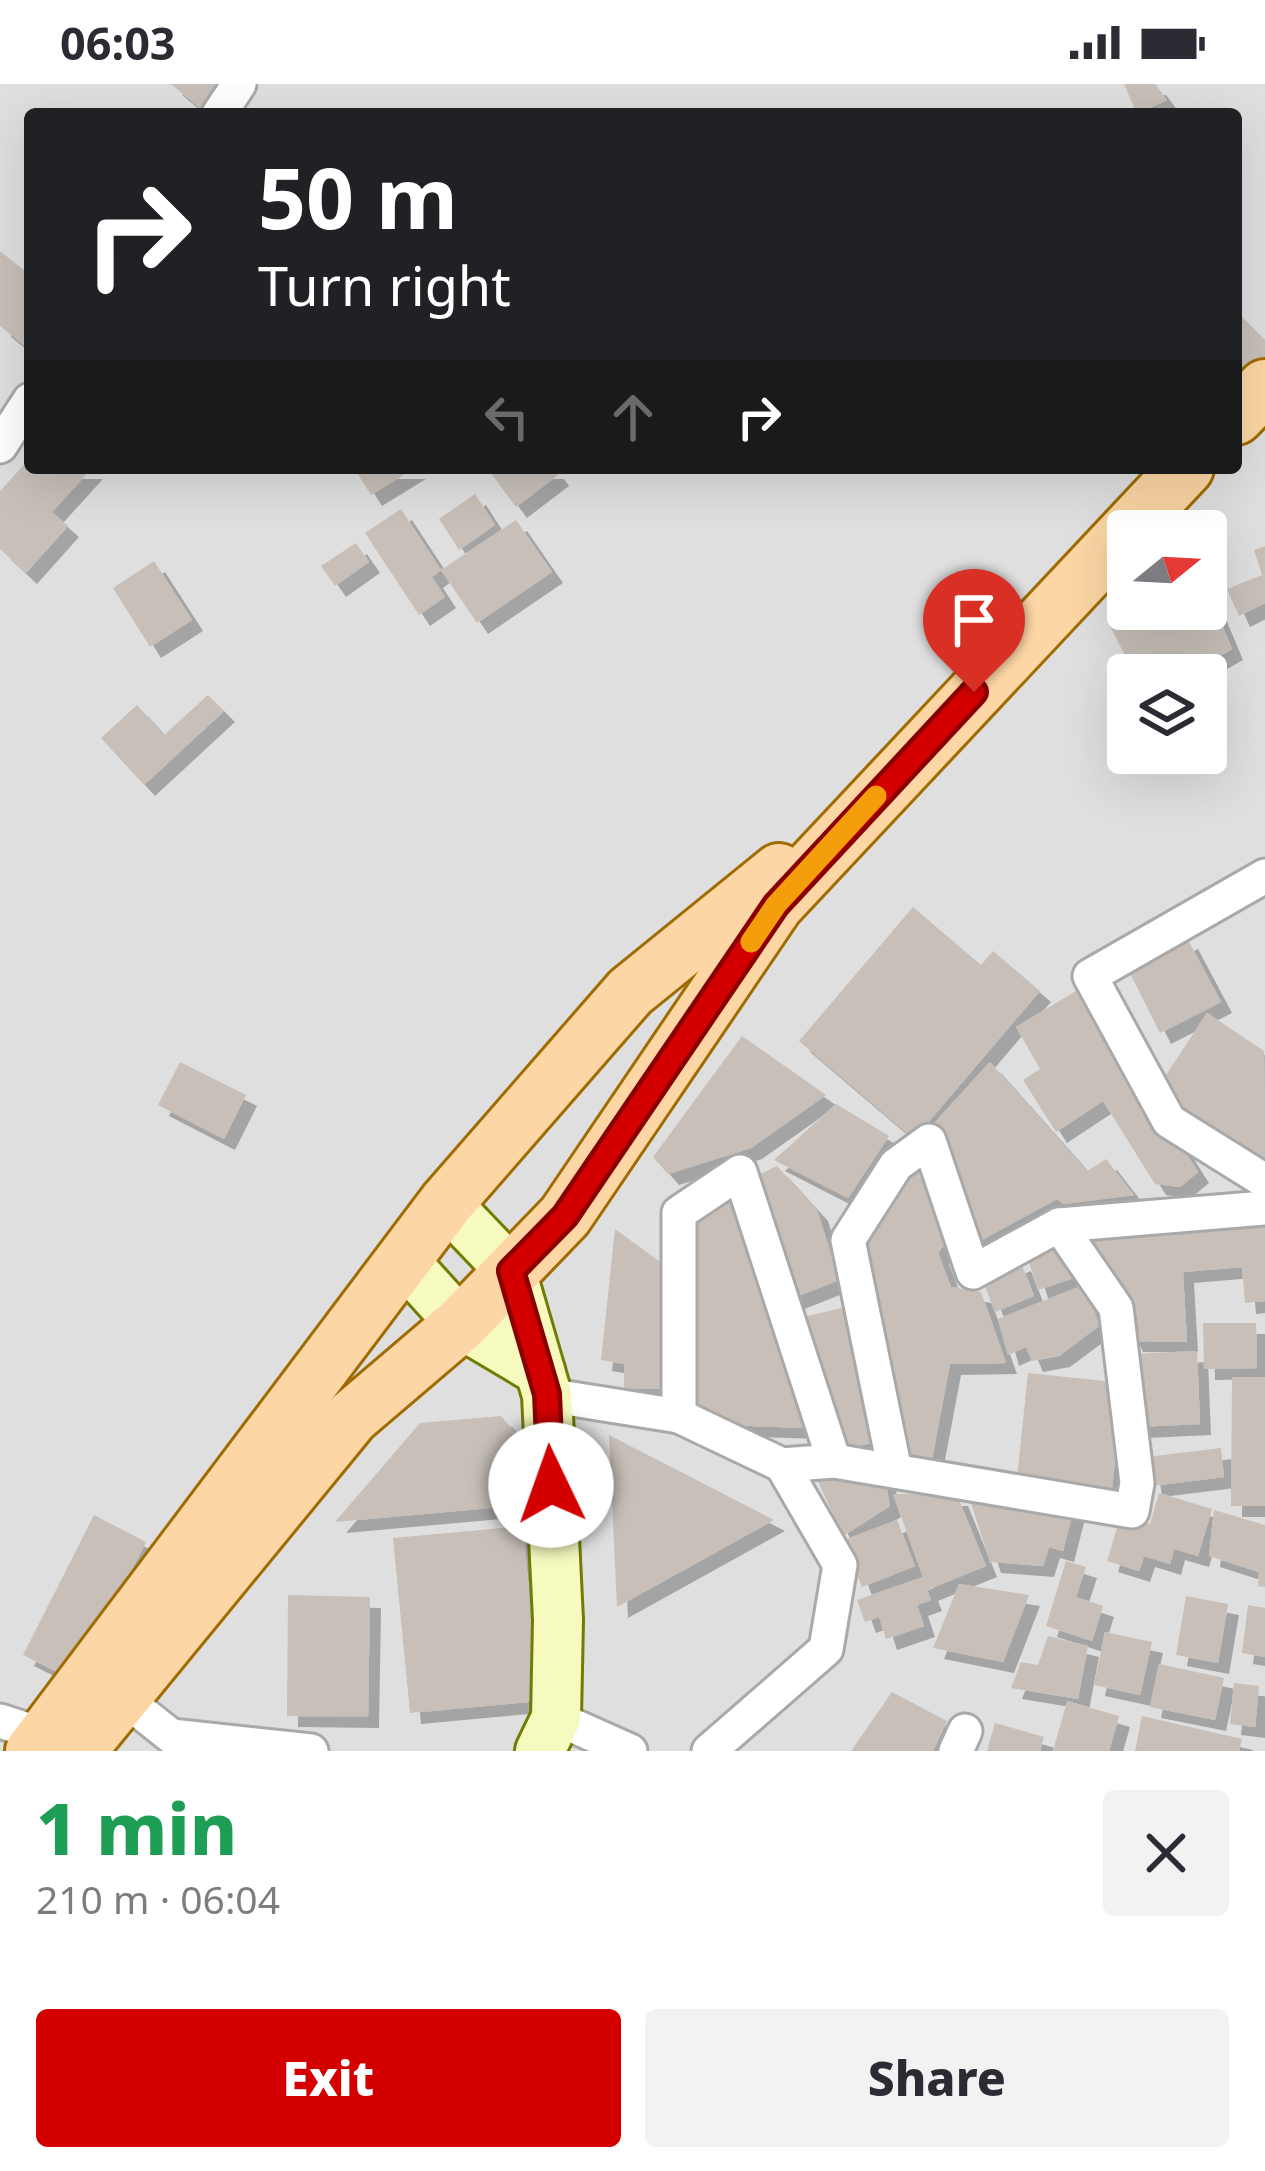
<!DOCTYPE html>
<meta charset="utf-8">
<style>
body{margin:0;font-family:"Noto Sans",sans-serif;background:#f2f2f3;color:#2b2b33;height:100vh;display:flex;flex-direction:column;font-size:45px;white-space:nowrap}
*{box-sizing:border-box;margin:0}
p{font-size:39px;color:#7c7c81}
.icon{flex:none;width:66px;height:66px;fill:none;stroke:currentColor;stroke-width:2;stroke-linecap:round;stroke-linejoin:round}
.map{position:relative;height:1667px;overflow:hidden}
.details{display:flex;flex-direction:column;background:#fff;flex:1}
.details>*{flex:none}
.top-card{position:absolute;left:24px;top:24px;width:1218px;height:366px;border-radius:12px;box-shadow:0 12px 48px #0002;background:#202124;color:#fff;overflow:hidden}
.needle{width:78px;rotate:72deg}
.buttons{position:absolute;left:1107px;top:426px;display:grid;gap:24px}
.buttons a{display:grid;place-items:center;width:120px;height:120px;border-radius:12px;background:#fff;box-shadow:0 12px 48px #0002;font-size:60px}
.pin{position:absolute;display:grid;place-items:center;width:102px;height:102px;color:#fff;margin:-123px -51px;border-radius:50% 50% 50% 0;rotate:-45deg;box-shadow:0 0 12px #0007}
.pin .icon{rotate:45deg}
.me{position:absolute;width:132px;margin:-66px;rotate:357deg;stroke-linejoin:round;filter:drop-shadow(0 0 9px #0008)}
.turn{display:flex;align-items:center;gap:42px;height:252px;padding:0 36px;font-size:54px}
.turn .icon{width:156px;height:156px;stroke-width:2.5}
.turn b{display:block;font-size:84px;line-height:102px}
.lanes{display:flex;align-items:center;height:114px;padding:0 36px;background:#0003;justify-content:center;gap:60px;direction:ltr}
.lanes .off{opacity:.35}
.round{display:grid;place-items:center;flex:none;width:126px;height:126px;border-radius:12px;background:#f2f2f3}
.head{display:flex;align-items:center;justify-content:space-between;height:204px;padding:0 36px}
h1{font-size:72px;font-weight:800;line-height:90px;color:#1e9e55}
.button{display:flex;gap:24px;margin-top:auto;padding:24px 36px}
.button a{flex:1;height:138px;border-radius:12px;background:#d40000;color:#fff;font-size:48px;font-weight:800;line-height:138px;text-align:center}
.button a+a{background:#f2f2f3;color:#2b2b33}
.status{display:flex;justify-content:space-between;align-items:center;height:84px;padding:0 60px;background:#fff;direction:ltr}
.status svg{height:33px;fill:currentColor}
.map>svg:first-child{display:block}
.residential{fill:#e0dfdf;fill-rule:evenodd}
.building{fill:#c7bfb8;filter:url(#shadow)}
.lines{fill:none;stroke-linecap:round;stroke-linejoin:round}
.street-casing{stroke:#a9a9a9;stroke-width:39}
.secondary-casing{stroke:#707d05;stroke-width:54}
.primary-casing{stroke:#a06b00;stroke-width:60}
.street{stroke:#fff;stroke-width:33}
.secondary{stroke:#f7fabf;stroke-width:48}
.primary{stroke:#fcd6a4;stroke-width:54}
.route-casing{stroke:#8a0000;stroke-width:30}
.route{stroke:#d40000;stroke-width:21}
.slow{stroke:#f59e0b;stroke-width:21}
</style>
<div class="status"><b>06:03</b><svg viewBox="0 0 49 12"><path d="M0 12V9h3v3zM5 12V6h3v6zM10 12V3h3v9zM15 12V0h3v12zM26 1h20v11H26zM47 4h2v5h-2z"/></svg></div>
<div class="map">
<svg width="1265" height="1667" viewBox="0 0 1265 1667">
<defs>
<filter id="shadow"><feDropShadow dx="11" dy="11" stdDeviation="0" flood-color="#0004"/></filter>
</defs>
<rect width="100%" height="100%" fill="#f2efe9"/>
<path class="residential" d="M0 0H1265V1667H0ZM30 30H1236V384H30ZM1128 447H1206V525H1128ZM1128 591H1206V669H1128Z"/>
<g class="building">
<path d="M171 0H223L202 26Z"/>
<path d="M1124 0H1155L1167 16 1137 30Z"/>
<path d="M0 167 30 191V266L0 242Z"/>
<path d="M1236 227 1265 256V273L1236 303Z"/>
<path d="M30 374V384H92L52 428 68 442 26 489 0 465V407Z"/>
<path d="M354 384H415L371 411Z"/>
<path d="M496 384H553L558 391 516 423 490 388Z"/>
<path d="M475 410 495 441 459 466 439 435Z"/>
<path d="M401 425 441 486 516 436 552 488 477 539 441 486 432 493 445 513 419 531 365 449Z"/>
<path d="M356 459 369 478 335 502 321 482Z"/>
<path d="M1265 462V519L1239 532 1227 505 1262 491 1254 466Z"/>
<path d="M154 477 192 536 150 563 113 504Z"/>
<path d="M1206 503 1232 565 1186 591H1135L1109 540 1136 525H1206Z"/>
<path d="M208 611 224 627 144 701 101 654 137 621 164 651Z"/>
<path d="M913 823 981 881 993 867 1040 907 914 1055 799 957Z"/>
<path d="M1187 854 1221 918 1160 949 1128 885Z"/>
<path d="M1081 904 1198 1088 1180 1103 1155 1100 1103 1017 1056 1048 1023 996 1040 985 1016 943Z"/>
<path d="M1207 929 1264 967 1265 1081 1190 1036 1164 994Z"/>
<path d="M742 952 826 1011 751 1064 668 1090 653 1073Z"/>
<path d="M180 978 246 1011 224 1055 158 1021Z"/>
<path d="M990 978 1087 1087 1106 1075 1134 1111 1064 1120 1057 1115 969 1163 927 1047Z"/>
<path d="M836 1020 889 1052 848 1114 774 1076Z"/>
<path d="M926 1076 954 1148 938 1169 951 1203 981 1208 1006 1279 950 1280 930 1386 906 1384 859 1171 901 1087Z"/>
<path d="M777 1082 817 1126 839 1196 786 1217 748 1096Z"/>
<path d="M735 1099 807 1344 699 1340 690 1284 686 1127Z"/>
<path d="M1265 1134V1217L1245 1219 1242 1183 1183 1188 1187 1258 1132 1257 1085 1152Z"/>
<path d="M615 1145 674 1188 669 1305H624V1280L601 1276Z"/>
<path d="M1065 1154 1077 1193 1038 1206 1025 1166Z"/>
<path d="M1020 1176 1034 1212 995 1228 981 1192Z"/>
<path d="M1086 1200 1099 1242 1059 1272 1032 1277 1026 1263 1008 1271 998 1235Z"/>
<path d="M851 1222 881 1357 833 1367 803 1233Z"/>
<path d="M1203 1239H1256L1257 1284 1204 1285Z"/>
<path d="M1197 1267 1200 1340 1136 1343 1133 1270Z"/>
<path d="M1028 1289 1124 1299 1112 1404 1017 1394Z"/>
<path d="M1232 1293H1265V1422H1231Z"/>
<path d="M501 1332 517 1351 523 1421 335 1438 420 1339Z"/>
<path d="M609 1351 774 1436 617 1523Z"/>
<path d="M1221 1364 1224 1393 1151 1402 1147 1373Z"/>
<path d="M814 1389 884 1391 890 1422 843 1452Z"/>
<path d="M1159 1409 1212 1425 1198 1472 1174 1465 1170 1480 1144 1472 1139 1487 1107 1477 1121 1431 1150 1440Z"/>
<path d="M893 1410 957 1411 986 1482 927 1506 931 1516 917 1521 924 1542 886 1555 879 1533 865 1538 857 1516 923 1493Z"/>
<path d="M968 1410 1075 1420 1063 1467 1049 1463 1043 1482 990 1478Z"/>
<path d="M1214 1426 1265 1441V1503L1258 1502 1259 1488 1209 1472Z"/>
<path d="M94 1431 146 1458 75 1597 23 1571Z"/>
<path d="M897 1436 915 1482 862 1503 844 1456Z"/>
<path d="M523 1442 539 1617 410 1629 393 1454Z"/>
<path d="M1066 1477 1086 1483 1076 1513 1103 1522 1092 1557 1046 1542Z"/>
<path d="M959 1500 1029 1511 1003 1578 933 1564Z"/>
<path d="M288 1511 370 1513 368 1633 287 1632Z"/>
<path d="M1186 1512 1228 1520 1218 1579 1176 1571Z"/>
<path d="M1248 1521 1265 1524V1573L1242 1569Z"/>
<path d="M1105 1548 1152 1558 1140 1611 1094 1601Z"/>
<path d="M1048 1552 1088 1562 1078 1615 1011 1604 1021 1578 1038 1581Z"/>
<path d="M1159 1580 1224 1594 1215 1636 1150 1623Z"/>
<path d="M1234 1599 1259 1602 1255 1643 1230 1640Z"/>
<path d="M892 1608 947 1637 933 1667H851Z"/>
<path d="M1067 1617 1119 1632 1109 1667H1053Z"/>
<path d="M1142 1632 1242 1655 1239 1667H1135Z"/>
<path d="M995 1639 1044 1653 1040 1667H987Z"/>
</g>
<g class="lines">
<g class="street-casing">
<g id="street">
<path d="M219 30 239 0"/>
<path d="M0 362 30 316"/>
<path d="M1265 792 1090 892 1169 1037 1265 1097"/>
<path d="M547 1311 679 1332 782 1381"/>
<path d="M679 1332V1129L740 1088 834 1377"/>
<path d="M895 1387 848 1156 896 1081 929 1057 973 1188 1059 1141"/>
<path d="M122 1613 171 1652 311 1667"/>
<path d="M556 1634 630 1667"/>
<path d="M0 1637 46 1652"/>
<path d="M709 1667 826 1565 840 1481 782 1381 834 1377 1132 1427 1137 1399 1116 1224 1059 1141 1265 1124"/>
<path d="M956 1667 965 1647"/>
</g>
</g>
<g class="secondary-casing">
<g id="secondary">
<path d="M446 1119 511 1187 547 1311 558 1536 556 1634 540 1667"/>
<path d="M404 1177 461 1240 540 1287"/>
</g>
</g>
<g class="primary-casing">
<g id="primary">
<path d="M1236 333 1265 303"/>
<path d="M33 1667 446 1119 630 908 779 787"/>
<path d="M78 1667 352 1333 461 1240 565 1132 776 821 1186 384"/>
</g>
</g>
<use href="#street" class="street"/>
<use href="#secondary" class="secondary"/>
<use href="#primary" class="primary"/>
</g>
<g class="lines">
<g class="route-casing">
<path id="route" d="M551 1401 547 1310 511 1187 565 1132 776 821 974 608"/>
</g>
<use href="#route" class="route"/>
<path class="slow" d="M751 858 776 821 876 712"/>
</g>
</svg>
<div class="buttons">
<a><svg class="needle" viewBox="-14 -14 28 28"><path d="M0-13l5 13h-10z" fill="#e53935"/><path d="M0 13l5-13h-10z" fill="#7c7c81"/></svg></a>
<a><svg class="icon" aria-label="layers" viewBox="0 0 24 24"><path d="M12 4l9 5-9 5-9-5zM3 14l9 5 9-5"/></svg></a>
</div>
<div class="pin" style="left:974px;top:608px;background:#d93025"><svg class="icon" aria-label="arrive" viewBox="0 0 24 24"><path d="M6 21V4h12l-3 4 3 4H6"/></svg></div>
<svg class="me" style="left:551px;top:1401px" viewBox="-20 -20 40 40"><circle r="19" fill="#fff"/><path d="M0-13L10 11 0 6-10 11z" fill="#d40000"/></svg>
<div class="top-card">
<div class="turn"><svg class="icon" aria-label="right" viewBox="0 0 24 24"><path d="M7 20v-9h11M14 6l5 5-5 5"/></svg><div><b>50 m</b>Turn right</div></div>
<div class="lanes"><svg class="icon off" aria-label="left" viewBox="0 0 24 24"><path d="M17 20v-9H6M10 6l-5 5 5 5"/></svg><svg class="icon off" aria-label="ahead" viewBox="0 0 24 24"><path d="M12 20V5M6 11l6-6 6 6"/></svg><svg class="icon" aria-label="right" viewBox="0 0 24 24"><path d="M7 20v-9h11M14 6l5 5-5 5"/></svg></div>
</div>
</div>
<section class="details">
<div class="head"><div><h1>1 min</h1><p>210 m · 06:04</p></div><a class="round"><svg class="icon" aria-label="close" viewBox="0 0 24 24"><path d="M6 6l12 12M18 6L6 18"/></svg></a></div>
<div class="button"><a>Exit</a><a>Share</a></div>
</section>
